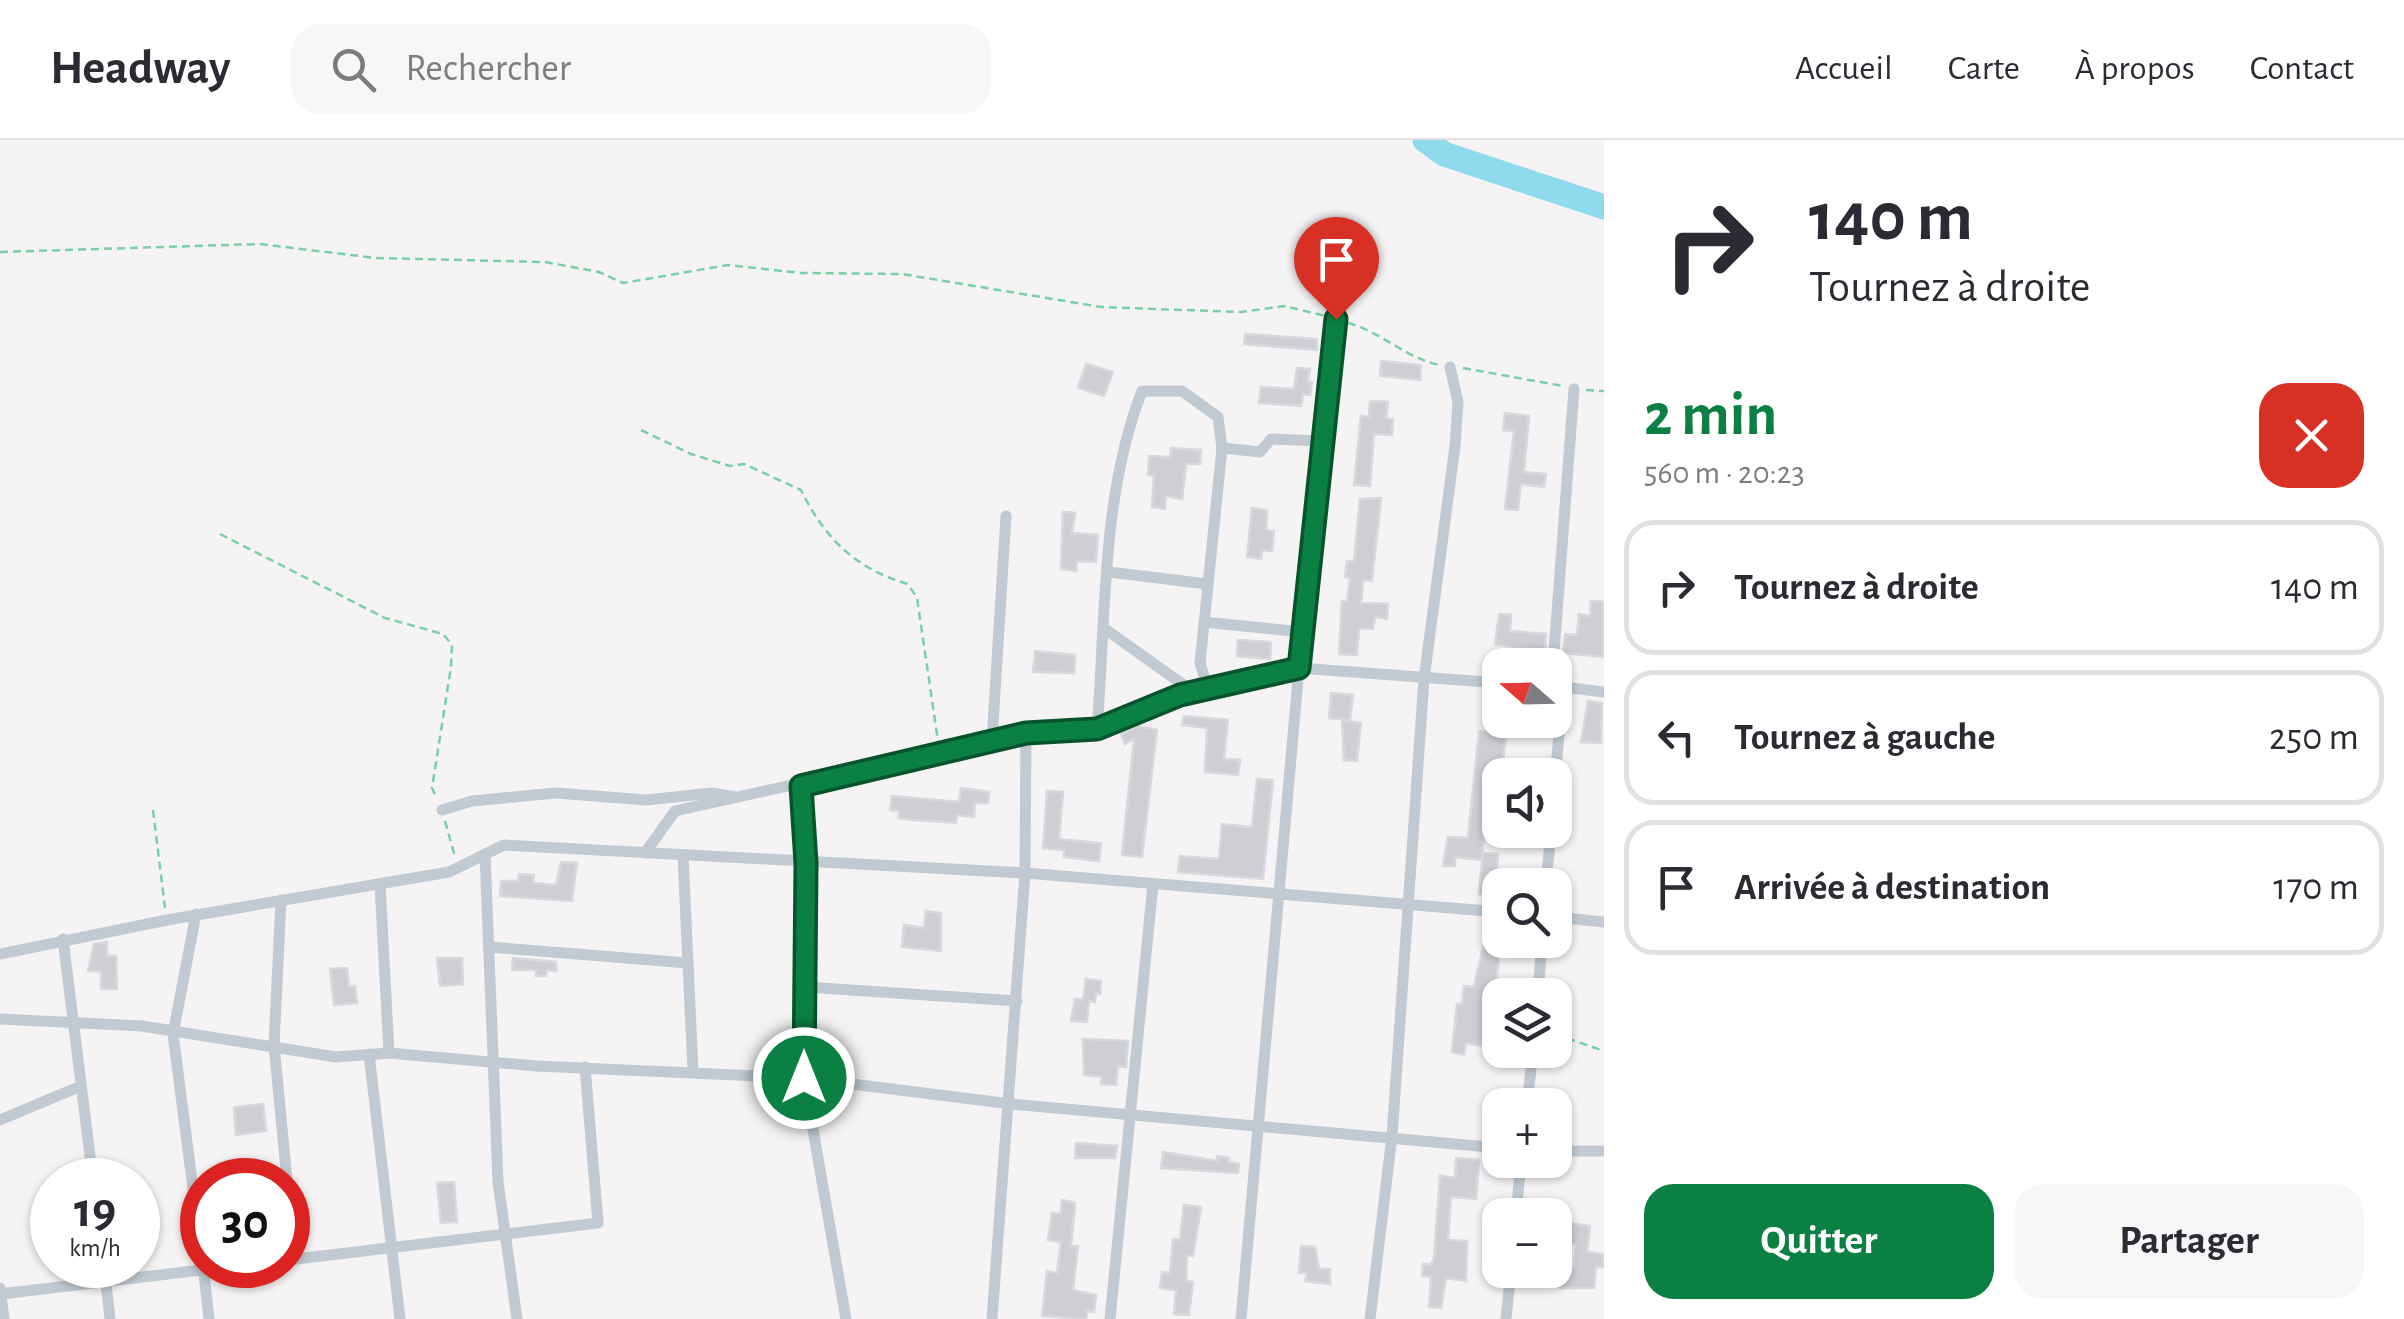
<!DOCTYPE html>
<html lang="fr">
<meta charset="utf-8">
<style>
body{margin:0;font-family:"Alegreya Sans",sans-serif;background:#f7f7f7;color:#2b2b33;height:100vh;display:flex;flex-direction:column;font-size:38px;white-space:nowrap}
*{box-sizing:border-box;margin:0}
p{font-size:32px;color:#7c7c81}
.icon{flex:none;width:55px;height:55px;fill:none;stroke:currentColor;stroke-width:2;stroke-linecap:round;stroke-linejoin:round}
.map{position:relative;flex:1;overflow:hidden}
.side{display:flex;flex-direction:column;background:#fff;width:800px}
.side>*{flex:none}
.hud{background:#fff;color:#2b2b33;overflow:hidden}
.needle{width:65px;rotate:290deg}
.tools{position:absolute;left:1482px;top:508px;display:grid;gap:20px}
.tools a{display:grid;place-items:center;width:90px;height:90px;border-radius:20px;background:#fff;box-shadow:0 2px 8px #0004;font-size:50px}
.speed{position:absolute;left:30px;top:1018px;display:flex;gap:20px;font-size:50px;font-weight:700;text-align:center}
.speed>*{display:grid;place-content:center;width:130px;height:130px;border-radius:50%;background:#fff;box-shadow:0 2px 8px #0004;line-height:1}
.speed small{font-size:25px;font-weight:400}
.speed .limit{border:15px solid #d22;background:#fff;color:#111}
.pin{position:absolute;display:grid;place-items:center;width:85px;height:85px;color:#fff;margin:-102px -42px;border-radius:50% 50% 50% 0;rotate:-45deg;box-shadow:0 0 10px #0007}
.pin .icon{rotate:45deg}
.me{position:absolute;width:110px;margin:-55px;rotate:0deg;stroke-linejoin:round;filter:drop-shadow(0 0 8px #0008)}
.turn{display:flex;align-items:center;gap:35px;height:210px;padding:0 40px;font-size:45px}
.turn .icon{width:130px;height:130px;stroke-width:2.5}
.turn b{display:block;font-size:70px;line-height:85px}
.round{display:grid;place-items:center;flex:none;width:105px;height:105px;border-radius:30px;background:#f7f7f7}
.head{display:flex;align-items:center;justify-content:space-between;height:170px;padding:0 40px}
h1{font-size:60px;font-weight:700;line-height:75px;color:#0b8043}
.button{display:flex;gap:20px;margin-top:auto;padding:20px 40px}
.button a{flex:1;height:115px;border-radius:30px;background:#0b8043;color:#fff;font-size:40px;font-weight:700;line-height:115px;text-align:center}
.button a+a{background:#f7f7f7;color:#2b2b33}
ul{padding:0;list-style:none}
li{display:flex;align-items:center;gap:30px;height:135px;margin:0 20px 15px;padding:0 20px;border:5px solid #e1e1e2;border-radius:30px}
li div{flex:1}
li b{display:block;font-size:38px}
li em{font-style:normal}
header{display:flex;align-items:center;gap:60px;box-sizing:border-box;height:140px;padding:0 50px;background:#fff;border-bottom:2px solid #e1e1e2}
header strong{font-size:48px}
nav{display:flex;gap:55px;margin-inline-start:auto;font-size:35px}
.search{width:700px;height:90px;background:#f7f7f7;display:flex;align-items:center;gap:25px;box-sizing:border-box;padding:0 35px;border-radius:30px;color:#7c7c81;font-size:38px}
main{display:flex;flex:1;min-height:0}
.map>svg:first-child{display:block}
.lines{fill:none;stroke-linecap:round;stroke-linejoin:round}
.river{stroke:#90daee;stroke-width:25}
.building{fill:#cdcfd5;stroke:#d7d9de;stroke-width:2.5}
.path{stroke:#7ad0a6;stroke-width:2.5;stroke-dasharray:8 5;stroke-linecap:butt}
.minor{stroke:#c1cad2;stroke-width:11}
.route-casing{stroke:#07532c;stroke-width:25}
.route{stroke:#0b8043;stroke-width:18}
</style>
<header>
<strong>Headway</strong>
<div class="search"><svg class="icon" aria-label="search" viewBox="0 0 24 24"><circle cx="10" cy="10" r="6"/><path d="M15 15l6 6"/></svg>Rechercher</div>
<nav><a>Accueil</a><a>Carte</a><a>À propos</a><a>Contact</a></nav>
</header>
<main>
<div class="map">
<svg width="1604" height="1179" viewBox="0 0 1604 1179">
<rect width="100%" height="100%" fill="#f5f3f3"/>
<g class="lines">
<path class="river" d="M1425 0 1444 14 1604 67"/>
</g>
<g class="building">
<path d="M1245 194 1317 199V210L1244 204Z"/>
<path d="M1381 221 1421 225 1420 240 1380 236Z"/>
<path d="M1086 224 1113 232 1104 256 1078 248Z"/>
<path d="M1297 228 1310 229 1308 242H1312L1310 255 1303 254 1301 266 1259 263 1261 247 1294 249Z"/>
<path d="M1370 261 1388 262 1386 278 1393 279 1392 295 1374 294 1370 346 1354 345 1361 276 1369 277Z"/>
<path d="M1505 273 1529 276 1524 332 1546 334 1544 347 1521 344 1518 370 1505 369 1514 291 1503 290Z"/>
<path d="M1171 308 1201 310 1200 324H1186L1182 359 1166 356 1165 369 1152 367 1154 335H1148L1149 316 1170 317Z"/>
<path d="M1381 358 1372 441 1363 440 1361 463 1388 464 1387 479 1375 477 1373 489 1359 488 1357 515 1339 514 1342 461 1347 462 1350 438 1345 437 1347 421H1354L1360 359Z"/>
<path d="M1252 368 1267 370 1266 390 1274 391 1272 411 1262 410 1261 419 1247 417Z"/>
<path d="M1063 372 1075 373 1072 393 1098 395 1096 422 1077 421 1076 431 1061 429Z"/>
<path d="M1591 461 1604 462V517L1563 513 1565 494 1577 495 1579 474 1590 476Z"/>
<path d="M1499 474 1511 475 1510 491 1546 494 1545 511 1495 504Z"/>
<path d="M1238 500 1271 502 1270 519 1237 516Z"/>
<path d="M1035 511 1075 515 1074 533 1033 532Z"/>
<path d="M1331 553 1353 555 1350 580 1329 578Z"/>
<path d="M1588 561 1602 563 1601 603 1581 602Z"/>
<path d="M1184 576 1228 580 1224 619 1240 620 1238 635 1205 632 1207 588 1182 585Z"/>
<path d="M1342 580 1361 583 1357 621 1344 620Z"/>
<path d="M1137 586 1157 590 1142 717 1122 715 1134 599 1125 604 1121 594Z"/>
<path d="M1479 591 1506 595 1503 620 1507 621 1506 633 1500 635 1499 674 1486 672 1482 720 1455 717V726H1443L1448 697 1468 698Z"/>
<path d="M1257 639 1273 640 1263 739 1178 732 1180 716 1219 719 1222 684 1252 687Z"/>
<path d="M961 648 989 652 988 663H975L974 677 957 675 956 683 914 680 898 678 899 671 890 670 892 656 959 662Z"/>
<path d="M1047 651 1063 652 1059 699 1101 703 1099 721 1064 717V710L1043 708Z"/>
<path d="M1483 713 1498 714 1494 756 1479 754Z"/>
<path d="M561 722 577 723 572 761 500 756 501 741H518L519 734 534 735 533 743 556 745Z"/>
<path d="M926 771 941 773V811L902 807 904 785 924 788Z"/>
<path d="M107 802V816H116L117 849H101V831H88L94 804Z"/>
<path d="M1483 807 1500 808 1493 867 1500 868V884L1486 883 1482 906 1466 903 1464 915 1452 912 1457 864H1462L1464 846 1474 847Z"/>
<path d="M437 818H462L463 844 440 846Z"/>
<path d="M513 818 556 822V831L547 830 546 836H536V830H512Z"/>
<path d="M347 828 349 847 355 846 357 863 334 865 330 829Z"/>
<path d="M1086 839 1101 841 1100 854 1096 853 1095 862 1089 861 1087 882 1071 881 1075 859 1083 860Z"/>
<path d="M1083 899 1128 901 1126 927 1118 926 1116 945 1101 944 1102 937 1084 935Z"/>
<path d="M263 964 266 991 236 995 234 967Z"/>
<path d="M1076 1003 1117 1006 1115 1018H1075Z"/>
<path d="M1163 1012 1217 1021V1016L1229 1018V1022L1239 1024 1238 1033 1161 1028Z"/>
<path d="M1456 1018 1479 1020 1476 1059 1451 1057 1448 1100 1467 1101 1466 1141 1446 1138 1441 1168 1429 1167 1431 1137 1422 1136 1423 1124 1431 1125 1434 1118 1440 1036 1455 1038Z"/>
<path d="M454 1042 457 1082 441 1083 437 1043Z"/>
<path d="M1062 1060 1075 1063 1071 1106H1078L1073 1150 1096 1155 1094 1172 1087 1171 1086 1179 1042 1176 1047 1131 1057 1133 1061 1102 1048 1100 1052 1073 1061 1074Z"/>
<path d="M1184 1065 1201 1067 1193 1116 1187 1115 1186 1141 1193 1142 1189 1175 1174 1174 1176 1150 1160 1148 1162 1132 1170 1133 1173 1099 1180 1100Z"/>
<path d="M1570 1083 1590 1086 1587 1112 1604 1114V1127H1596L1594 1148H1560L1562 1127 1574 1128 1576 1105 1570 1103Z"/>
<path d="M1301 1106 1315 1107 1319 1129H1330V1144L1305 1141 1307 1133H1299Z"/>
</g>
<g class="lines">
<g class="path">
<path d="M0 112 260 104 376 118 545 122 599 132 623 143 728 125 801 133 902 134 1101 167 1241 172 1284 166 1326 176"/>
<path d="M1348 183C1382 192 1405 218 1440 225"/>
<path d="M1463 228 1563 246"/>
<path d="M1586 250 1604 251"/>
<path d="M641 290 691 314 730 326 744 324 801 350C825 399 856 429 908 444L917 458 938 601"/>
<path d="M220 394 385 478 443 494 452 505 451 527 432 648 437 659"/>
<path d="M153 670 165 768"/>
<path d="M445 681 455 717"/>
<path d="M1555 894 1604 911"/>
</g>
<g class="minor">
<path d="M1320 301 1336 179"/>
<path d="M1222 308 1260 312 1271 299 1320 301 1316 393 1299 528 1241 1179"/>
<path d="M1109 432 1207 444"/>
<path d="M1204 482 1303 492"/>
<path d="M1105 489 1195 553"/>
<path d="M1553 525 1574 249"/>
<path d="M1555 546 1604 552"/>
<path d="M1097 589C1106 478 1101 356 1142 251H1182L1218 277 1222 308 1200 523 1208 549"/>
<path d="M992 601 1006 376"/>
<path d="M1555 640 1563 547"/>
<path d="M801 646 806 723 804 938 846 1179"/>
<path d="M442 670 472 661 556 653 646 660 712 653 735 657"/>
<path d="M645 713 675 671 1026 593 1097 589 1181 555 1299 528 1500 543"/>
<path d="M485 714 498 1042 517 1179"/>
<path d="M683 716 693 931"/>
<path d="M380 744 389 913"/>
<path d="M1546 745 1551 690"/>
<path d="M281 760 274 905 287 1040"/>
<path d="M196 774 173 894 202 1118"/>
<path d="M1555 777 1604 782"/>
<path d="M63 799 93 1040"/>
<path d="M490 807 688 823"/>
<path d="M0 814 167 780 449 732 504 705 1025 733 1500 772"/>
<path d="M805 847 1017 861"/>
<path d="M1538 855 1542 800"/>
<path d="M0 879 142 886 336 917 389 913 536 926 804 938 1011 964 1500 1008"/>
<path d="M369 914 400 1179"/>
<path d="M1527 965 1533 910"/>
<path d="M0 980 81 946"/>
<path d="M1555 1011H1604"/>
<path d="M288 1047 293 1119"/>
<path d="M1516 1075 1521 1020"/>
<path d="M288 1120 598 1083 585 927"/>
<path d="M104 1125 110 1179"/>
<path d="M203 1125 209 1179"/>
<path d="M0 1148 4 1179"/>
<path d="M1 1154 243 1125"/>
<path d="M992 1179 1025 733 1026 593"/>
<path d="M1110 1179 1153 744"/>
<path d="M1370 1179 1392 996 1424 539 1455 306 1458 262 1450 227"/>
<path d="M1506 1179 1511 1130"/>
</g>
</g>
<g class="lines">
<g class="route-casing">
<path id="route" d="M804 938 806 723 801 646 1026 593 1097 589 1180 555 1299 528 1336 179"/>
</g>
<use href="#route" class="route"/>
</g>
</svg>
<div class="tools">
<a><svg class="needle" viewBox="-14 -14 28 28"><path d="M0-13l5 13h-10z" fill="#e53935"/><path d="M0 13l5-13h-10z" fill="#7c7c81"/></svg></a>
<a><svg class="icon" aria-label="sound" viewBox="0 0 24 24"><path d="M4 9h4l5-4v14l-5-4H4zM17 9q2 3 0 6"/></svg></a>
<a><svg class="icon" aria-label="search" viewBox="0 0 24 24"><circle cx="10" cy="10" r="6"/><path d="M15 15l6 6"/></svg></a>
<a><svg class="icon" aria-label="layers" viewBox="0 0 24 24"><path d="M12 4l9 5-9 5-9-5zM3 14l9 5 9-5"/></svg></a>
<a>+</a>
<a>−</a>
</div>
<div class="speed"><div>19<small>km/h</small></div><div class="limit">30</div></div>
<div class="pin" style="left:1336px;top:179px;background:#d93025"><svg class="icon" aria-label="arrive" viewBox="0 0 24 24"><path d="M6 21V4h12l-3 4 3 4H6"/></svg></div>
<svg class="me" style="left:804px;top:938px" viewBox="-20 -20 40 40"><circle r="17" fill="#0b8043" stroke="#fff" stroke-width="3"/><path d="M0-11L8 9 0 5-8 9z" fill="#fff"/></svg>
</div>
<section class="side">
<div class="hud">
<div class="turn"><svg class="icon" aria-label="right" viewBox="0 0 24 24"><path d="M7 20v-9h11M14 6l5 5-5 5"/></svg><div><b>140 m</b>Tournez à droite</div></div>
</div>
<div class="head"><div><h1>2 min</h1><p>560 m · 20:23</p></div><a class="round" style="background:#d93025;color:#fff"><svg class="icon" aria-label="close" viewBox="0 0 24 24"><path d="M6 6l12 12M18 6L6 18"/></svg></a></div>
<ul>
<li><svg class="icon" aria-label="right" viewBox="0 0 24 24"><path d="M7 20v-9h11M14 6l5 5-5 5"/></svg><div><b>Tournez à droite</b></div><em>140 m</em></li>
<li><svg class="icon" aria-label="left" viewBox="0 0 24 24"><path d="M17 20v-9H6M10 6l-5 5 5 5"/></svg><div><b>Tournez à gauche</b></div><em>250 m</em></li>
<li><svg class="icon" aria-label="arrive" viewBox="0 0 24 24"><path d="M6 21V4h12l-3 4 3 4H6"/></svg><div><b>Arrivée à destination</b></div><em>170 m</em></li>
</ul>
<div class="button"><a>Quitter</a><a>Partager</a></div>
</section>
</main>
